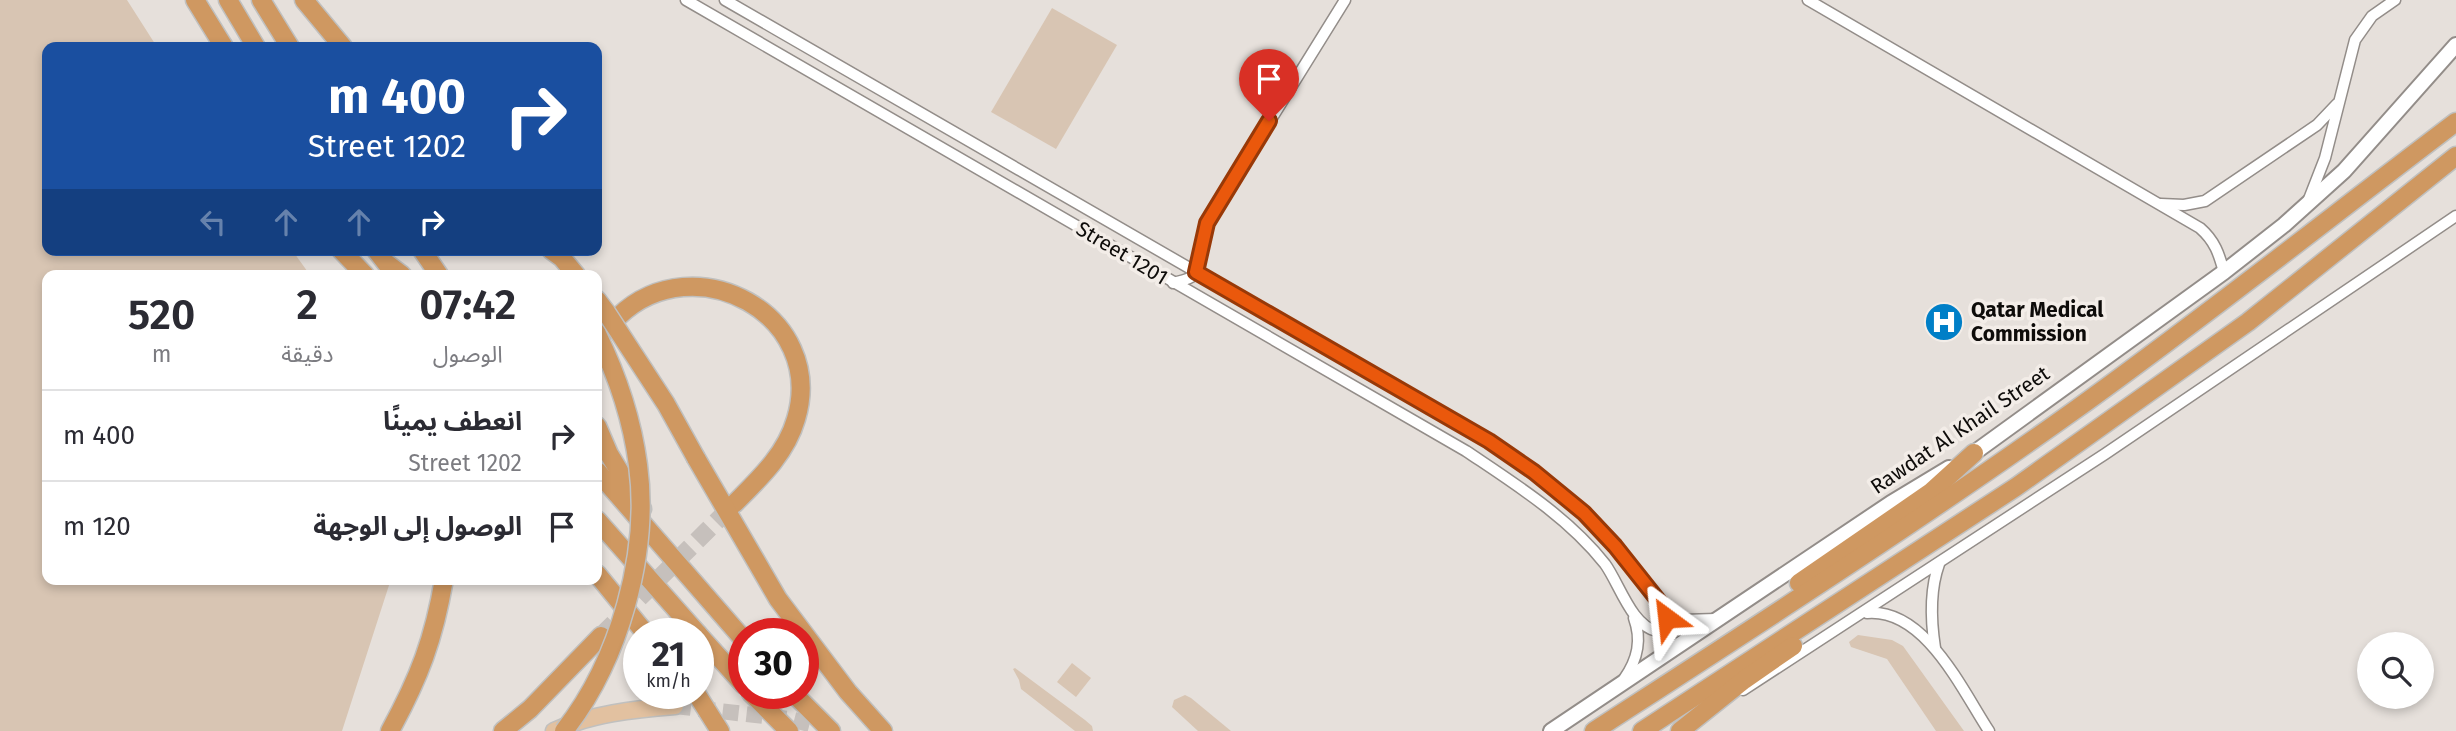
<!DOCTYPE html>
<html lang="ar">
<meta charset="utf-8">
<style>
body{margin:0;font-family:"Fira Sans","Noto Sans Arabic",sans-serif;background:#f7f7f7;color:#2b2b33;direction:rtl;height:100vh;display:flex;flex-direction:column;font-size:26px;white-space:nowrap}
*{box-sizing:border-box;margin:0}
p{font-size:23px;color:#7c7c81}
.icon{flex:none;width:38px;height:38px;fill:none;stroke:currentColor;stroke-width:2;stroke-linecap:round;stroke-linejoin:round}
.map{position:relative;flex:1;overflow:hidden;direction:ltr}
.drawer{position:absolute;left:42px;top:270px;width:560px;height:315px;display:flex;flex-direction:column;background:#fff;border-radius:14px;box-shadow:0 4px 10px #0003;direction:rtl}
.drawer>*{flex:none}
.hud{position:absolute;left:42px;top:42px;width:560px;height:214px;border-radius:14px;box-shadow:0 4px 10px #0003;direction:rtl;background:#1a4fa0;color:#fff;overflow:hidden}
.controls{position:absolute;left:2357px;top:632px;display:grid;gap:14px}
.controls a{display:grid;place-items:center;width:77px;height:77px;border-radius:50%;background:#fff;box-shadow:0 4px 10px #0003;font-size:35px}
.speed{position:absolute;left:623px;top:618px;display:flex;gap:14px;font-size:35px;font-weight:700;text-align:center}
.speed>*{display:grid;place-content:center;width:91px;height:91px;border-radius:50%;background:#fff;box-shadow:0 4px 10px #0003;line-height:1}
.speed small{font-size:18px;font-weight:400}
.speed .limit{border:10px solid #d22;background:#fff;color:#111}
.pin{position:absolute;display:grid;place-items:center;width:60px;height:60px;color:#fff;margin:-72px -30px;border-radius:50% 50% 50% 0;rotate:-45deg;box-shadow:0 0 7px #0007}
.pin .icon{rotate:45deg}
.me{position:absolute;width:77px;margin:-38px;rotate:330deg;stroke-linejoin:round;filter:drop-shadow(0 0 5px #0008)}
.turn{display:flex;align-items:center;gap:24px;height:147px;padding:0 21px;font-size:32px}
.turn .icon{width:91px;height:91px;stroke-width:2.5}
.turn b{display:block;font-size:49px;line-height:60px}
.lanes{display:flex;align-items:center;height:66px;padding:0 21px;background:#0003;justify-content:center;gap:35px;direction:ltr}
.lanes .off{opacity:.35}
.eta{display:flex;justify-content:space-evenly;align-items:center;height:119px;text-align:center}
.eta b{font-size:42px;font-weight:600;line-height:49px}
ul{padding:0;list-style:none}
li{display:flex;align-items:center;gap:21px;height:91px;padding:0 21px;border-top:2px solid #e1e1e2}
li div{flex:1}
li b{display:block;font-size:26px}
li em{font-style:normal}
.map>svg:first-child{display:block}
.green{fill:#d8c5b3}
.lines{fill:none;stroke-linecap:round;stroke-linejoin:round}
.primary-tunnel{stroke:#c6c0bc;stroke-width:16;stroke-dasharray:16 8;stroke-linecap:butt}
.highway-tunnel{stroke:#c6c0bc;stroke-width:18;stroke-dasharray:18 9;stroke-linecap:butt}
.street-casing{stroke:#938d89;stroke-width:13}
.secondary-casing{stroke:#938d89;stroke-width:18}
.primary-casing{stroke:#c0c0bf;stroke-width:19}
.highway-casing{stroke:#c0c0bf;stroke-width:21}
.street{stroke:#fff;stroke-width:10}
.secondary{stroke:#fff;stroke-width:14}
.primary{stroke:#e2c1a0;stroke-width:16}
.highway{stroke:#cf9861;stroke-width:18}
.highway-bridge-casing{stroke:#c0c0bf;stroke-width:21;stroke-linecap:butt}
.highway-bridge{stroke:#cf9861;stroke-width:18}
.route-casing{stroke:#983908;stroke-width:18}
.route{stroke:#ea580c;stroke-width:12}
.labels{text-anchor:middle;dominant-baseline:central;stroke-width:7;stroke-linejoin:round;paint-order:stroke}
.street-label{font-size:21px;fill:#0e0c0a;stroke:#f3ede8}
.poi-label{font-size:21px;font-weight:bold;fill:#0e0c0a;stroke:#f3ede8;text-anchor:start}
</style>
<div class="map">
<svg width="2456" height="731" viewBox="0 0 2456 731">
<rect width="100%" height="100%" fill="#e6e0db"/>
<g class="green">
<path d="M0 0H127L157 47H47V250H292L310 275H47V579H391L342 731H0Z"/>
<path d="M1052 8 1117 45 1056 149 991 112Z"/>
<path d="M1858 635 1892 640 1903 646 1964 731H1936L1887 659 1851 647 1849 642Z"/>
<path d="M1072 663 1091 678 1076 697 1057 682Z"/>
<path d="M1015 668 1085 720 1092 726 1093 731H1075L1021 689 1019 680 1013 669Z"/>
<path d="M1185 695 1191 698 1231 731H1198L1172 707 1174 700Z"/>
</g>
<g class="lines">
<path class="primary-tunnel" d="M675 706 790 719 832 730"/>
<path class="highway-tunnel" d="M601 636 734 504"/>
<g class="street-casing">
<g id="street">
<path d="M686 0 1466 451C1515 484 1568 517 1605 564 1619 583 1632 627 1657 631L1664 626 1666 614 1661 604"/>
<path d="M725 0 1489 441 1534 472 1584 513 1615 546 1661 604 1683 620 1716 619"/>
<path d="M1808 0 2200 228C2215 241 2219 254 2224 272"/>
<path d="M2309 199 2325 158 2355 40 2372 16 2395 0"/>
<path d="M2161 204 2184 205 2205 201 2317 125 2337 104"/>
<path d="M1173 283C1180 281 1189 280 1194 275 1201 268 1203 231 1211 216L1345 0"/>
<path d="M1867 613C1925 608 1962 690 1989 731"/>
<path d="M1935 648C1931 622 1930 589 1939 564"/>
<path d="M1624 679C1638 659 1642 640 1634 618"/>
<path d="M1743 690 2105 454 2456 216"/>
</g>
</g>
<g class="secondary-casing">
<g id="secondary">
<path d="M1967 458 2224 272 2284 225 2344 171 2456 45"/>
<path d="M1551 731 1891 503 1949 468"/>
</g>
</g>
<g class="primary-casing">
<path id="primary" d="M554 731C590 714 635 709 675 706"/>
</g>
<g class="highway-casing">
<g id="highway">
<path d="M195 0 224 47"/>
<path d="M228 0 256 47"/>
<path d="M261 0 290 47"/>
<path d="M304 0 343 47"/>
<path d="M341 250 365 275"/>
<path d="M376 250 386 263 402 275"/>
<path d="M422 250 439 275"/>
<path d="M551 250 562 258 576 275"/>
<path d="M597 300 606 312"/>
<path d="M597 345C601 332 609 325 619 316 695 244 827 315 796 419 786 454 759 479 734 504"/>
<path d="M597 426 609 454 642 509"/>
<path d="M696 458 778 599 848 692 883 731"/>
<path d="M597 471 744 640"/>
<path d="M597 520 698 634"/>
<path d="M597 574 646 634"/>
<path d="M1799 583 1931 492 1974 453"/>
<path d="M698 634 744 685"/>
<path d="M696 693 720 731"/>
<path d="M751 693 789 731"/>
<path d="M793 693 831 731"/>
<path d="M390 731C419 678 434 639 444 579"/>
<path d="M503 731 530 709 601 636"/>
<path d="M1594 731C1756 626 1918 522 2075 410 2205 317 2329 218 2456 122"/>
<path d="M1642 731 2016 487 2248 322 2456 156"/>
<path d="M1680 731 1744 680 1793 646"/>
</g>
</g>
<use href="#street" class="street"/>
<use href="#secondary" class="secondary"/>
<use href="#primary" class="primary"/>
<use href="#highway" class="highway"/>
<g class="highway-bridge-casing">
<g id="highway-bridge">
<path d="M606 312 666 404 696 458"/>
<path d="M564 731C619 661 650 553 638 465 632 419 617 375 597 334"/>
</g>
</g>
<use href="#highway-bridge" class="highway-bridge"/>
</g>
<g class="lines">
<g class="route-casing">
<path id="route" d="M1269 121 1207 223 1196 272 1489 441 1534 472 1584 513 1615 546 1661 604 1667 618"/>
</g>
<use href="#route" class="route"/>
</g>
<defs>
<g id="hospital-disc" transform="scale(2.0125)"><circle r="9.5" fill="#007fc7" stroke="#f3ede8"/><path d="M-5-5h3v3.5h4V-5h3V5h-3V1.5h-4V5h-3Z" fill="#fff"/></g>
</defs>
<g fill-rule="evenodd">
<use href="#hospital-disc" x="1944" y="322"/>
</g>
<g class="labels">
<g class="street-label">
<text transform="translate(1122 253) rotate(31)">Street 1201</text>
<text transform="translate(1960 430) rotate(-34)">Rawdat Al Khail Street</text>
</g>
<g class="poi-label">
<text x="1971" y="310">Qatar Medical<tspan x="1971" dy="24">Commission</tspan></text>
</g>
</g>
</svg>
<div class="controls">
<a><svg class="icon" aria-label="search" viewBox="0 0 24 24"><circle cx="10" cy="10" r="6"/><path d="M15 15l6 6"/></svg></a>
</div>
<div class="speed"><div>21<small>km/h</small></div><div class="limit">30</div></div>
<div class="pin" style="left:1269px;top:121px;background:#d93025"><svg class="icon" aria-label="arrive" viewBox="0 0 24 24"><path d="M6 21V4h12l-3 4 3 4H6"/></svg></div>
<svg class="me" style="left:1667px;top:618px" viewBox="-20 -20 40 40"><path d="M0-17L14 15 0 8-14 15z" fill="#ea580c" stroke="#fff" stroke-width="4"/></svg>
<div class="hud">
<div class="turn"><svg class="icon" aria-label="right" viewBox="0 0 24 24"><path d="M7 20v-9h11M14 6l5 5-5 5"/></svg><div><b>400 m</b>Street 1202</div></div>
<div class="lanes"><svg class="icon off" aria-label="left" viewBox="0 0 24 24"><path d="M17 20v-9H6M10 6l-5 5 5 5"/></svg><svg class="icon off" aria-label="ahead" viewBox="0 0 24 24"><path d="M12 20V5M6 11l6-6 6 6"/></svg><svg class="icon off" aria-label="ahead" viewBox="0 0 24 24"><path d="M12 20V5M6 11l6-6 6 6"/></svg><svg class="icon" aria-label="right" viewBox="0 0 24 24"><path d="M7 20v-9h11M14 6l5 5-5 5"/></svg></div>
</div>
<section class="drawer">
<div class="eta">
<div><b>07:42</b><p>الوصول</p></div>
<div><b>2</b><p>دقيقة</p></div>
<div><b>520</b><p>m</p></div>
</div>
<ul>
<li><svg class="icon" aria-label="right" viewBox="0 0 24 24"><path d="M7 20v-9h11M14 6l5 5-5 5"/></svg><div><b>انعطف يمينًا</b><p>Street 1202</p></div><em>400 m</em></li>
<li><svg class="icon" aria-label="arrive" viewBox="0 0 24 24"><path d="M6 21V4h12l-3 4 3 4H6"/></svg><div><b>الوصول إلى الوجهة</b></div><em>120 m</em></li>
</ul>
</section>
</div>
